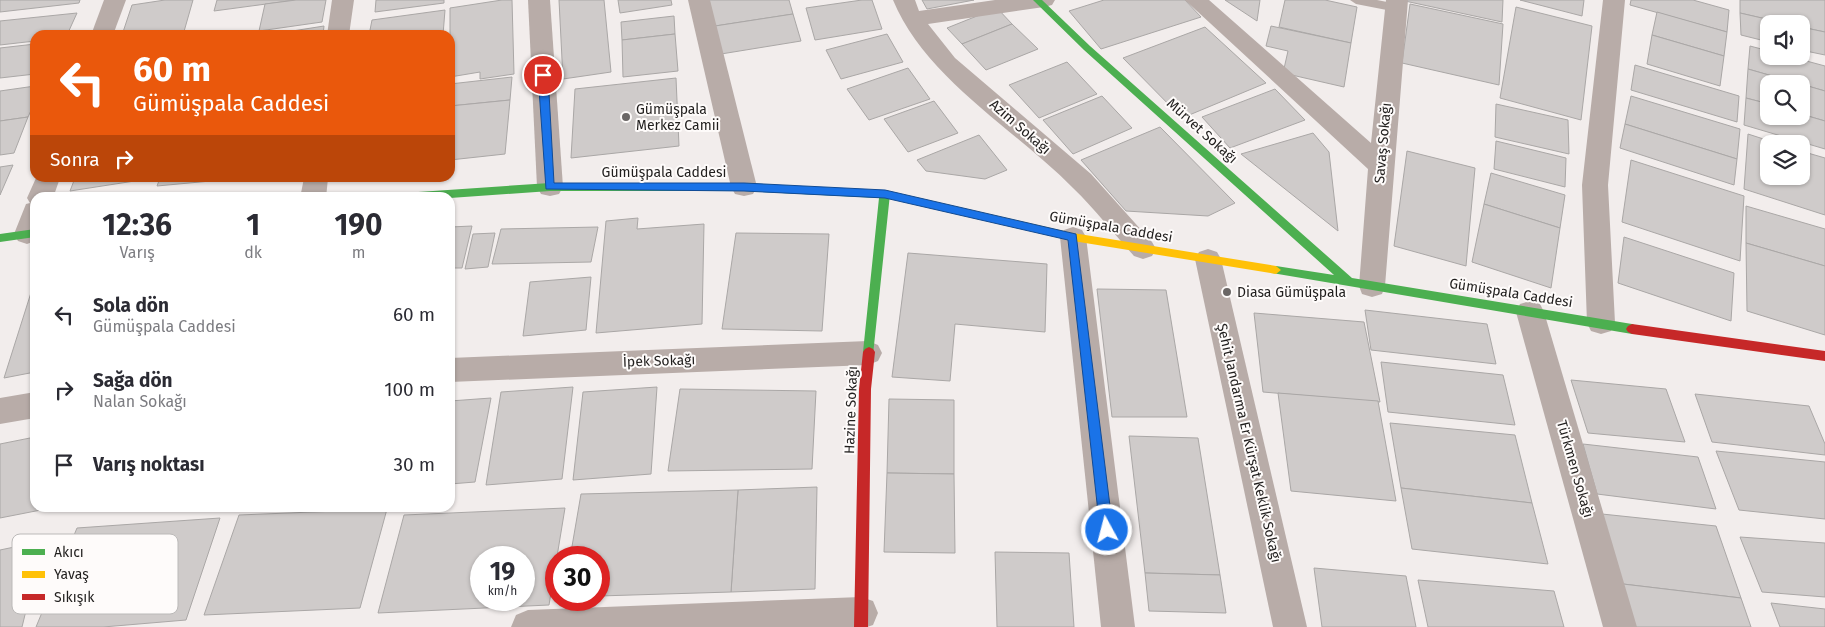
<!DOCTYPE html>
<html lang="tr">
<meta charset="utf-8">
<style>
body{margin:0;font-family:"Fira Sans",sans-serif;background:#f7f7f7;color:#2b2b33;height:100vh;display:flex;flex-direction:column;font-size:19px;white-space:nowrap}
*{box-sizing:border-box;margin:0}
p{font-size:16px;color:#7c7c81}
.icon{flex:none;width:28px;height:28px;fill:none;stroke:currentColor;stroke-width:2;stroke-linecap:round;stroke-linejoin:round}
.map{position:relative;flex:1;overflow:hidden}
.sheet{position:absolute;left:30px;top:192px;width:425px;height:320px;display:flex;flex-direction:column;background:#fff;border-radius:15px;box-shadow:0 1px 4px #0004}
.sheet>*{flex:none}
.guide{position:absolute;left:30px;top:30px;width:425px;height:152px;border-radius:15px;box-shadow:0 1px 4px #0004;background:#ea580c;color:#fff;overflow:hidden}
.buttons{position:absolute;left:1760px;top:15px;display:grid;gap:10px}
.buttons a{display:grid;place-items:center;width:50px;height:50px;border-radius:10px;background:#fff;box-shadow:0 1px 4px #0004;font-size:25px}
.speed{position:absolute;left:470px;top:546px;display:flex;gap:10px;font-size:25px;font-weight:700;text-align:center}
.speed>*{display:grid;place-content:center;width:65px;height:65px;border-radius:50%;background:#fff;box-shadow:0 1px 4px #0004;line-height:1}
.speed small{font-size:12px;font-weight:400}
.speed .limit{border:8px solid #d22;background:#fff;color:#111}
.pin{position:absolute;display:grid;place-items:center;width:42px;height:42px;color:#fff;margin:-21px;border:2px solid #fff;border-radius:50%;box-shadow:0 1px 5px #0007}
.me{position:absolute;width:55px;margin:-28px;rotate:353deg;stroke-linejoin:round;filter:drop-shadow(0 0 4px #0008)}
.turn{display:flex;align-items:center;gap:18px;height:105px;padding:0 20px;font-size:22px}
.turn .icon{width:65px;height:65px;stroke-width:2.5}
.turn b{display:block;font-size:35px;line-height:42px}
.then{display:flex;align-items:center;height:48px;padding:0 20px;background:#0003;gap:10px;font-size:19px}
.eta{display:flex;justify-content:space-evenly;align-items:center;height:85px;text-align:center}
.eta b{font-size:30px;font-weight:700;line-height:35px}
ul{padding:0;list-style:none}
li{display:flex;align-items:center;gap:15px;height:75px;padding:0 20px}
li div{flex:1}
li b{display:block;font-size:19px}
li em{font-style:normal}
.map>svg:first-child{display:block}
.building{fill:#cfcbca;stroke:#aaa7a6;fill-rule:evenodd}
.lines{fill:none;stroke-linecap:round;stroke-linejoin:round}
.lane{fill:#b8aca8;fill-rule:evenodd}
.street{fill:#b8aca8;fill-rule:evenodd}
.fast{fill:#4caf50;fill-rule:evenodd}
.slow{fill:#ffc107;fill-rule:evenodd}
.jam{fill:#c62828;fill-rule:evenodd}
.route{fill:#1a73e8;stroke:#114b97}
.poi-dot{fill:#6a6665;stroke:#fefbfa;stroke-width:2}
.labels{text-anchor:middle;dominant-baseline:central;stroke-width:4;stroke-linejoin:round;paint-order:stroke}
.poi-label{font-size:14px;fill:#201e1d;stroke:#fefbfa;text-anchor:start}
.street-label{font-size:14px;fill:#201e1d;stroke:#fefbfa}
.key{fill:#fefbfa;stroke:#bbb9b8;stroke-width:1}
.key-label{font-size:14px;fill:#201e1d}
</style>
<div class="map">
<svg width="1825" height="627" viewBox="0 0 1825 627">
<rect width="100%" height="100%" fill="#f2edec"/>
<g class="building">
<path d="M0 0H80L79 3 0 12Z"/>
<path d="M165 0H193L183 35H122L132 5Z"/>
<path d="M217 0H296L214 11Z"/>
<path d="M296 0H326L322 22 259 31 265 4Z"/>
<path d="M376 0H444V3L375 12Z"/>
<path d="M502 0H512L514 74 480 79V72L450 77V8Z"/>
<path d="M559 0H604L611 72 563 79Z"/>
<path d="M618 0H671L672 5 620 13Z"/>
<path d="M709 0H789L793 14 715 26Z"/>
<path d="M862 0H872L882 29 815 40 806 8Z"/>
<path d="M922 0H974L927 9Z"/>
<path d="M1104 0H1185L1201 17 1101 49 1069 11Z"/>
<path d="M1225 0H1260L1257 21Z"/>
<path d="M1285 0H1325L1357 7 1351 43 1279 27Z"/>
<path d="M1405 0H1503L1502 22 1405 1Z"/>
<path d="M1520 0H1584L1582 16Z"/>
<path d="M1631 0H1693L1729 10 1727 32 1630 5Z"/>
<path d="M1740 0H1825V32L1801 27V24H1788L1740 13Z"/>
<path d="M1410 4 1503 24 1499 85 1402 63Z"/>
<path d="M1516 7 1592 26 1581 120 1500 98Z"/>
<path d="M997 8 1012 24 962 44 947 28Z"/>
<path d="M445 10 443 35H369L372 20Z"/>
<path d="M1657 12 1727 32 1724 56 1652 35Z"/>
<path d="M77 13 67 35H35V41L0 45V21Z"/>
<path d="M1740 13 1788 24H1769V42L1741 35Z"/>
<path d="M793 14 801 41 721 54 715 26Z"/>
<path d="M674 16 675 34 622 40 621 22Z"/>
<path d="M1012 24 1038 49 986 70 962 44Z"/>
<path d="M324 26 323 35H267Z"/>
<path d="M1271 26 1351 43 1344 87 1283 73 1288 51 1266 46Z"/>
<path d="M1205 27 1266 83 1182 118 1123 58Z"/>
<path d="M1801 27 1825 32V55L1801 50Z"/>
<path d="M675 34 678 71 623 77 622 40Z"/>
<path d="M887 34 903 62 841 79 826 50Z"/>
<path d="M1652 35 1724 56 1720 86 1647 64Z"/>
<path d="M35 44V74L0 78V48Z"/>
<path d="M1750 46 1769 51V56H1788L1825 66V91L1748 69Z"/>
<path d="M1067 62 1097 94 1039 118 1009 85Z"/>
<path d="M1635 65 1739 96 1737 122 1631 90Z"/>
<path d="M908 68 930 99 869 120 847 89Z"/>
<path d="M1748 69 1800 84H1769V104L1746 98Z"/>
<path d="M512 77 510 100 450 106V84Z"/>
<path d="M676 78 679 146 571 158 575 89Z"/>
<path d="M1801 84 1825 91V121L1801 114Z"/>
<path d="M35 86V102L28 117 0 121V91Z"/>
<path d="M1275 89 1305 120 1230 148 1202 117Z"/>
<path d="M1102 96 1132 128 1073 154 1043 120Z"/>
<path d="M1631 96 1740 129 1737 159 1625 124Z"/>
<path d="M1746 98 1769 104V116H1801V114L1825 121V149L1744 125Z"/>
<path d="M510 100 505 154 450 160V106Z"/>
<path d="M934 101 958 133 908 152 884 119Z"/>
<path d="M1496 104 1568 120 1569 154 1495 137Z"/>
<path d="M28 117 14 153 0 155V121Z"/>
<path d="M1625 124 1737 159 1734 185 1620 148Z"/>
<path d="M1160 127 1235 203 1208 216 1126 211 1081 160Z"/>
<path d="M1313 133 1329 152 1338 231 1241 154Z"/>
<path d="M1748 134 1779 144H1769V176H1801V151L1825 158V215L1744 189Z"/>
<path d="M979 135 1007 170 985 179 926 171 917 160Z"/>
<path d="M1496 141 1566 158 1565 187 1494 169Z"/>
<path d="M1407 151 1475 168 1466 266 1394 246Z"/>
<path d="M1631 160 1744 196 1740 261 1622 222Z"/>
<path d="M13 165 0 195V167Z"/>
<path d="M1491 173 1565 195 1560 228 1484 204Z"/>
<path d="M75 178H141V180L70 191Z"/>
<path d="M160 178H233L232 179 157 186Z"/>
<path d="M1484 204 1560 228 1551 288 1472 262Z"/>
<path d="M1746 206 1825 229V266L1746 243Z"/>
<path d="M638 218 637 229 704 224 702 324 596 333 606 221Z"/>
<path d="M472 226 462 268H450V227Z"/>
<path d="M598 227 591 262 492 264 501 229Z"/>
<path d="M495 233 488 267 465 269 473 234Z"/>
<path d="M736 233 829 234 822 331 722 329Z"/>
<path d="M1624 237 1734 273 1731 321 1618 283Z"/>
<path d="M1746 243 1825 266V335L1747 311Z"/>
<path d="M908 253 1047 264 1045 332 955 324 950 381 892 377Z"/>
<path d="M591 277 586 330 523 336 530 282Z"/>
<path d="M35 280V372L4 378Z"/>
<path d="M1097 289 1166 290 1187 417H1112Z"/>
<path d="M1365 310 1487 324 1496 364 1371 350Z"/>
<path d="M1254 313 1364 322 1380 402 1263 392Z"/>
<path d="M1381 362 1503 375 1515 425 1388 412Z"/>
<path d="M1571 380 1666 389 1685 442 1588 433Z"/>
<path d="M573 387 562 479 486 485 501 392Z"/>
<path d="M657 387 651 474 573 480 583 392Z"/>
<path d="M680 389 816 391 812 469 668 471Z"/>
<path d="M1278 393 1378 401 1396 501 1291 491Z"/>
<path d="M1695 394 1809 406 1825 444V455L1712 442Z"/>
<path d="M491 398 475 482 450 484V401Z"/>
<path d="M889 399 954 400V474L887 473Z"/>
<path d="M1390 423 1515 435 1532 503 1401 488Z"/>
<path d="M1129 436 1198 438 1220 575 1145 573Z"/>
<path d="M35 437V508H51L0 518V444Z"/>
<path d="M1583 444 1698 457 1716 509 1597 494Z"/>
<path d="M1716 451 1825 462V519L1739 510Z"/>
<path d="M887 473 954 474 955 553 884 552Z"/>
<path d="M817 487 815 589 731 592 738 490Z"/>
<path d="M1401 488 1532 503 1548 564 1412 549Z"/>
<path d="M738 490 731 592 599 596V558H570L581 494Z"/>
<path d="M565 508 549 605 378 613 404 515ZM481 558H524V600H481Z"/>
<path d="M387 509 360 608 204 615 239 515Z"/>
<path d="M1602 514 1716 526 1741 598 1623 584Z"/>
<path d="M220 518 186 620 103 627H36L77 528Z"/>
<path d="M1740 537 1825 543V597L1762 592Z"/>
<path d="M43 541 22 627H0V550Z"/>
<path d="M995 552 1069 553 1074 627H997Z"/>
<path d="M1314 568 1406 576 1416 627H1322Z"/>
<path d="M1145 573 1220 575 1226 613 1149 611Z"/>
<path d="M1418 580 1554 591 1564 627H1428Z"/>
<path d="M1623 584 1741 598 1751 627H1635Z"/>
<path d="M1771 603 1825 609V627H1780Z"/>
</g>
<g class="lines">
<path class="lane" d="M1350 0H1377L1402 5 1403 8 1397 12 1356 4Z"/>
<g class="street">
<path d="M104 0H126L113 35H91Z"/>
<path d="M332 0H354L349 35H327Z"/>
<path d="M528 0H550L563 187 559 194 550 196 541 194 537 187Z"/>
<path d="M688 0H710L757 187 753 194 744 196 735 194 731 187Z"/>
<path d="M893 0H915L919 11 995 0H1055L1052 5 1044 7 928 24 955 58 1091 174 1152 242 1156 249 1152 256 1143 259 1134 256C1114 234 1095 209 1073 188 1015 129 925 78 893 0Z"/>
<path d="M1185 0H1209L1371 143 1386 0H1408L1385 286 1382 294 1372 297 1362 294 1359 286 1368 169Z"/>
<path d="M1603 0H1625L1608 185 1615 323 1611 331 1601 334 1591 331 1587 323 1582 185Z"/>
<path d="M36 178H60L53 198H35V241L27 244 18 241 14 234 26 204 30 203 27 198Z"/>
<path d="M304 178H328L326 198H300Z"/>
<path d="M1073 227 1082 230 1086 237 1135 627H1101L1060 237 1064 230Z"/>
<path d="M1208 249 1217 252 1221 259 1307 627H1273L1195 259 1199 252Z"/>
<path d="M1530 301 1540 304 1544 312 1637 627H1603L1516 312 1520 304Z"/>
<path d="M868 341 878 345 882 353 878 361 868 365 450 382V358Z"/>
<path d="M35 392V418L0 424V398Z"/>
<path d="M861 597 873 601 878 613 873 625 867 627H511L516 615 528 610Z"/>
</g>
<g class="fast">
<path d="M1033 0H1042L1090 46 1352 278 1632 324 1636 326 1638 329 1636 332 1632 334 1272 273 1271 270 1272 267 1276 266 1334 275 1084 50Z"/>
<path d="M550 183H744L889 191 890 194 873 355 869 357 865 355 863 352 879 198 744 191H550L450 198H384L389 194Z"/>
<path d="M35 229V237L0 242V234Z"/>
</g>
<path class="slow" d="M885 190 1073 233 1276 266 1281 270 1276 274 1073 241 881 197 880 194Z"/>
<g class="jam">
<path d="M1632 324 1825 351V361L1632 334 1628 332 1626 329 1628 326Z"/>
<path d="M869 347 873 349 875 352 871 389 868 627H854L859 389 863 352 865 349Z"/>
</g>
</g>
<path class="route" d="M543 71 548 75 554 183H744L885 190 1076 234 1113 530 1111 534 1107 536 1102 534 1100 530 1068 240 885 198 744 191 546 189 538 75Z"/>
<g class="poi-dot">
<circle cx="626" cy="117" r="5"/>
<circle cx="1227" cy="292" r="5"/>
</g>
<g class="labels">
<g class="poi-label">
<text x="636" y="109">Gümüşpala<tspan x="636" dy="16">Merkez Camii</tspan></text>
<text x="1237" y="292">Diasa Gümüşpala</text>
</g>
<g class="street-label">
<text transform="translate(1020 127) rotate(41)">Azim Sokağı</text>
<text transform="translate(1202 131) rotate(42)">Mürvet Sokağı</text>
<text transform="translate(1383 143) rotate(-85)">Savaş Sokağı</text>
<text x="664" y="172">Gümüşpala Caddesi</text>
<text transform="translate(1111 227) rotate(10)">Gümüşpala Caddesi</text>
<text transform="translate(1511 293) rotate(9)">Gümüşpala Caddesi</text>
<text transform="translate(659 361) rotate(-2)">İpek Sokağı</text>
<text transform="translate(851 410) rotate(-88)">Hazine Sokağı</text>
<text transform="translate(1249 443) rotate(77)">Şehit Jandarma Er Kürşat Keklik Sokağı</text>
<text transform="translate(1575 469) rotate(74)">Türkmen Sokağı</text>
</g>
</g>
<rect x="12" y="534" width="166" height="80" rx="8" class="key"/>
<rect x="22" y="549" width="23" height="6" fill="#4caf50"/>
<rect x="22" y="571" width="23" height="7" fill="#ffc107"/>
<rect x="22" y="594" width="23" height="6" fill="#c62828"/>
<g class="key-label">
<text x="54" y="557">Akıcı</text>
<text x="54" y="579">Yavaş</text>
<text x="54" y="602">Sıkışık</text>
</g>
</svg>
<div class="buttons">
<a><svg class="icon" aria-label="sound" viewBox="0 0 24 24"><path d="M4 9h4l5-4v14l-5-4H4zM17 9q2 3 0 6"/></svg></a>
<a><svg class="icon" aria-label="search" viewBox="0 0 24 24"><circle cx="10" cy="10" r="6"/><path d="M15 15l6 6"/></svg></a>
<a><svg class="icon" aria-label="layers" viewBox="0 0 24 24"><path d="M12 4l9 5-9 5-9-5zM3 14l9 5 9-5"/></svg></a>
</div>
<div class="speed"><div>19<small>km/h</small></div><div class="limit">30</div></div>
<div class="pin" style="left:543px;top:75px;background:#d93025"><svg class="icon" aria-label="arrive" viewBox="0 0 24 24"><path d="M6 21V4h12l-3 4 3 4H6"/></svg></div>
<svg class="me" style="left:1107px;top:530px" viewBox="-20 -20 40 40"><circle r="17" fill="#1a73e8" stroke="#fff" stroke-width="3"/><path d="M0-11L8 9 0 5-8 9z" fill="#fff"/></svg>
<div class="guide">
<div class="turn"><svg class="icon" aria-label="left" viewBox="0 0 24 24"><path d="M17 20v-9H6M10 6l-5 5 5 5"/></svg><div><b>60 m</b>Gümüşpala Caddesi</div></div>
<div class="then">Sonra<svg class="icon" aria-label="right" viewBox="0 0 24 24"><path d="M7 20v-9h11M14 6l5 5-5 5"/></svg></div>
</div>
<section class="sheet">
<div class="eta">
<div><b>12:36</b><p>Varış</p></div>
<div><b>1</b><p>dk</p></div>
<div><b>190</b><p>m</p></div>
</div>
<ul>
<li><svg class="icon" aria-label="left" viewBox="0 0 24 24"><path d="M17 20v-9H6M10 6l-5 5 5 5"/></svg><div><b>Sola dön</b><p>Gümüşpala Caddesi</p></div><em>60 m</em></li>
<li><svg class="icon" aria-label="right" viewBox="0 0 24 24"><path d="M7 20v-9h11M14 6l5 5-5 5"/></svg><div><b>Sağa dön</b><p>Nalan Sokağı</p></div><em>100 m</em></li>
<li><svg class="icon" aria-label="arrive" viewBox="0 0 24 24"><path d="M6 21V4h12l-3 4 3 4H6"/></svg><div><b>Varış noktası</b></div><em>30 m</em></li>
</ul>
</section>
</div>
